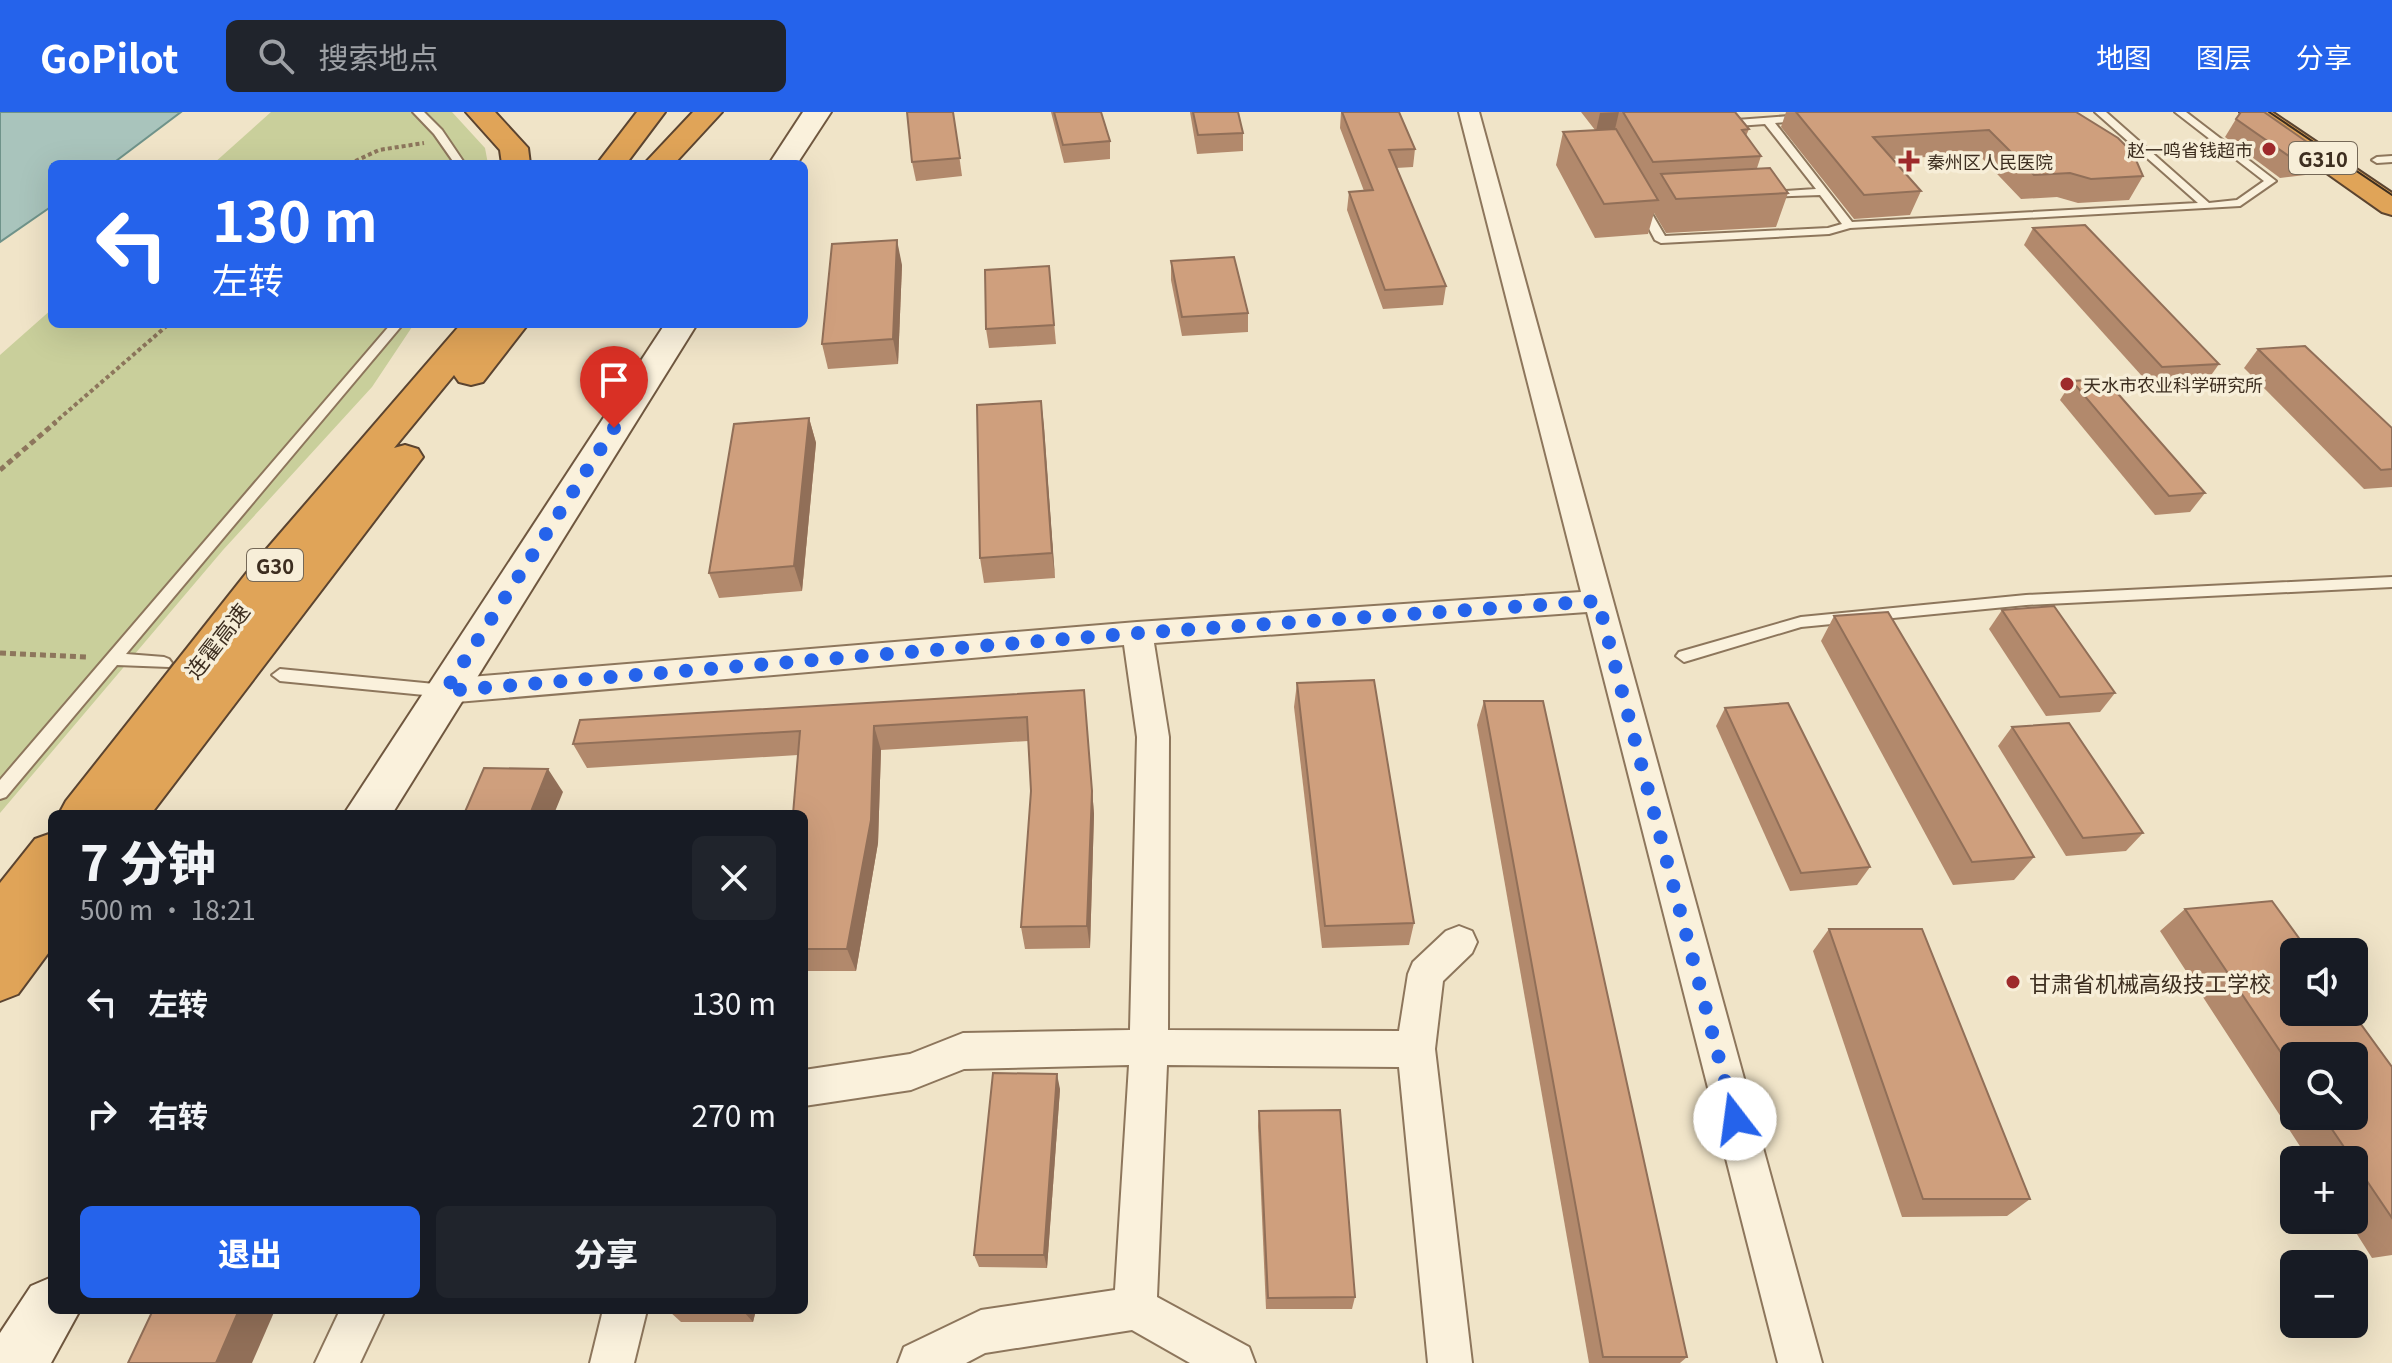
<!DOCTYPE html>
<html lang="zh">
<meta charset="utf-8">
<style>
body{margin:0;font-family:Georgia,"Noto Sans SC",serif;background:#20242c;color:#f1f3f6;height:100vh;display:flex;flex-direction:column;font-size:30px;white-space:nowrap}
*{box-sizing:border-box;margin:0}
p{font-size:26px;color:#9ea1a6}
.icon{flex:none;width:44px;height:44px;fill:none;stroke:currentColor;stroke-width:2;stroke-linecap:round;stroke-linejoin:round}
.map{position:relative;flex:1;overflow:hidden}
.side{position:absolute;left:48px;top:698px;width:760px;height:504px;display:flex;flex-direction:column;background:#171b24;border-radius:12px;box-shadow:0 8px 32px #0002}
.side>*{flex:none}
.guide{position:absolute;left:48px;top:48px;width:760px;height:168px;border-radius:12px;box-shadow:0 8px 32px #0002;background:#2563eb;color:#fff;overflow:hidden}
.buttons{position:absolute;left:2280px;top:826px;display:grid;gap:16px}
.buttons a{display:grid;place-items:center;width:88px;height:88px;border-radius:12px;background:#171b24;box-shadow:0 8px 32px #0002;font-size:40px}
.pin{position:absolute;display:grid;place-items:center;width:68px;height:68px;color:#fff;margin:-82px -34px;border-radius:50% 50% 50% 0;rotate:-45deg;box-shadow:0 0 8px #0007}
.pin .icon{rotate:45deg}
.me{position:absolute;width:88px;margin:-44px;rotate:345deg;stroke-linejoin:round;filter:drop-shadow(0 0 6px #0008)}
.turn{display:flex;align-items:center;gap:28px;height:168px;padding:0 32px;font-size:36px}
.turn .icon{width:104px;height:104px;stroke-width:2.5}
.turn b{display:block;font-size:56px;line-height:68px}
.round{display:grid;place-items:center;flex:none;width:84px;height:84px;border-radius:12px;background:#20242c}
.summary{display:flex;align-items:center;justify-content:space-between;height:136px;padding:0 32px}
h1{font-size:48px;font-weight:800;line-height:60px}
.cta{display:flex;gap:16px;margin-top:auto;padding:16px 32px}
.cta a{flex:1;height:92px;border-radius:12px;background:#2563eb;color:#fff;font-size:32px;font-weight:800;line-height:92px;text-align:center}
.cta a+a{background:#20242c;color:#f1f3f6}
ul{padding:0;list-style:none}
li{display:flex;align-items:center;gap:24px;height:112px;padding:0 32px}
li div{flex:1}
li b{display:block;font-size:30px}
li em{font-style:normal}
header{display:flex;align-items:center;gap:48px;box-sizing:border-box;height:112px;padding:0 40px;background:#2563eb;color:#fff}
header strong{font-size:38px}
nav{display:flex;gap:44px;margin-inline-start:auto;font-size:28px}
.search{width:560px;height:72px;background:#20242c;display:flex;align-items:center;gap:20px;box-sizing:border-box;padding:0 28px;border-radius:12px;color:#9ea1a6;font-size:30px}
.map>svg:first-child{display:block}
.green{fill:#c9cf9b}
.water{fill:#a9c4bc;stroke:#6f938a;stroke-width:2}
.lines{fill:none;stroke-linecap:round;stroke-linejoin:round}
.lane-casing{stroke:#8d765c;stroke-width:4}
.street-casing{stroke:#8d765c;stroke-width:4}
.secondary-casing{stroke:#6f573f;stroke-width:4}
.highway-casing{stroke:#5b4430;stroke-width:4}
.path-far1{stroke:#8d765c;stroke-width:4;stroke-dasharray:4 3;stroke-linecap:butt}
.path{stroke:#8d765c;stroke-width:5;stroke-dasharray:6 4;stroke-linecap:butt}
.lane{fill:#faf1dc;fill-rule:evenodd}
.street{fill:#faf1dc;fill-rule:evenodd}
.secondary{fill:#faf1dc;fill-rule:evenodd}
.highway{fill:#e0a458;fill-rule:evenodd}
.tram{stroke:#3d2e20;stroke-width:2}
.wall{fill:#b2896c;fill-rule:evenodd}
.shaded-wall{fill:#916f58}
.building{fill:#cf9f7d;stroke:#916f58;stroke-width:2}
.route{stroke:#2563eb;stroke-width:14;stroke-dasharray:0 25.2}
.poi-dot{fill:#9e2a2b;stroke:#f7eed8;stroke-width:3}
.labels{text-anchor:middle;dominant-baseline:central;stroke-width:7;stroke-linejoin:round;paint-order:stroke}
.far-poi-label{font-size:18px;fill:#3d2e20;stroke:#f7eed8;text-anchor:start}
.shield{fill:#f7eed8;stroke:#756857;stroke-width:2}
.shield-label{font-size:20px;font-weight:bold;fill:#3d2e20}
.street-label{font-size:22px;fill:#3d2e20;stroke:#f7eed8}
.poi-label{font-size:22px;fill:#3d2e20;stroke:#f7eed8;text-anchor:start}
</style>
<header>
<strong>GoPilot</strong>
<div class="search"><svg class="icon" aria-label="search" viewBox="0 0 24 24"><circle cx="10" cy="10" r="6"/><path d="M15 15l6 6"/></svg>搜索地点</div>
<nav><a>地图</a><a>图层</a><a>分享</a></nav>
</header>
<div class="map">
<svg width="2392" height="1251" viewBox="0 0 2392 1251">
<rect width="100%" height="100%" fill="#f0e4c8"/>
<g class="green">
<path d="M271 0H452L485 36 488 52H213Z"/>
<path d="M52 197V212H414L372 275 223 438 0 701V243Z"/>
</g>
<path class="water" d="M0 0H181L112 52H52V94L0 130Z"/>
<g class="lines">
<g class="lane-casing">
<g id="lane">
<path d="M413 0H424L442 18 465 52H455L434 22Z"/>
<path d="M2095 0H2106L2209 91 2237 88 2264 69 2175 0H2186L2276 69 2240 94 1850 116 1829 122 1661 131 1655 128 1636 92 1645 90 1665 124 1828 116 1842 112 1820 83 1765 85 1764 83 1769 80 1816 77 1765 12 1723 15 1718 12 1723 9 1803 3 1807 4V8L1775 11 1852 110 2198 91Z"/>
<path d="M2392 44V50L2377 51 2372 48 2377 45Z"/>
<path d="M391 212H403L126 542 164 545 169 547 172 551 169 555 117 553 6 685 0 687V668Z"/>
<path d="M2392 465V475L2026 493 1801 515 1684 550 1676 544 1679 540 1801 505 2026 483Z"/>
<path d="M280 557 445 573 453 579 445 585 280 569 272 563Z"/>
</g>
</g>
<g class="street-casing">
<g id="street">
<path d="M1459 0H1479L1822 1251H1778L1587 500 1154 531 1169 625 1168 918 1399 919 1408 862 1413 850 1446 819 1459 814 1472 819 1477 830 1472 841 1443 869 1435 937 1472 1251H1428L1399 955 1167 953 1157 1185 1249 1235 1255 1251H1190L1132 1218 985 1241 966 1251H898L904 1235 981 1198 1115 1178 1129 953 964 957 911 978 804 994V958L910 942 963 921 1130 918 1137 625 1124 533 445 591 434 587 429 579 434 571 445 567 1137 510 1581 480Z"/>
<path d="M340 1198H385L360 1251H315Z"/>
<path d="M603 1198H647L634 1251H590Z"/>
</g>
</g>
<g class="secondary-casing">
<g id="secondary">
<path d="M803 0H831L797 52H769Z"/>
<path d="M665 212H697L392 702H344Z"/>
<path d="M52 1165V1198H80L51 1251H0V1221L31 1174Z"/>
</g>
</g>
<g class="highway-casing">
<g id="highway">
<path d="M466 0H495L528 36 530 52H502L500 38Z"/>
<path d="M637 0H665L626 52H597Z"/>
<path d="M693 0H722L674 52H644Z"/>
<path d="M2240 0H2272L2392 81V103L2382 100Z"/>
<path d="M461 212H528L483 270 471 273 459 270 454 263 394 336 405 333 418 337 423 345 151 702H59L66 689 252 454Z"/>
<path d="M52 721V836L18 882 0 889V771L35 727Z"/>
</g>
</g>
<g class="path-far1">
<path d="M349 52 379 38 424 31"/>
<path d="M53 312 169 212"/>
</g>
<g class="path">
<path d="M0 358 56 310"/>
<path d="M0 541 86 545"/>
</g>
<use href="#lane" class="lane"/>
<use href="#street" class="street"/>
<use href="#secondary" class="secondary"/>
<use href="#highway" class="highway"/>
<path class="tram" d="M2269 0 2392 83"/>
</g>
<g class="wall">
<path d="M953 0 962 64 916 69 912 50Z"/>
<path d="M1051 0H1101L1110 29V47L1064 51Z"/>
<path d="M1190 0H1238L1243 21V39L1197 42Z"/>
<path d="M1341 0H1399L1415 37 1413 55 1396 56 1446 174 1443 193 1383 197 1347 98 1349 80 1364 79 1340 16Z"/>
<path d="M1581 0H1735L1749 17 1746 24 1761 44 1757 56 1788 81 1776 115 1666 121 1654 101 1648 122 1595 126 1556 53 1563 20 1595 18Z"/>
<path d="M1786 0H2076L2143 64 2129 88 2078 91 2057 85 2021 87 1978 42 1892 47 1921 79 1910 103 1854 107 1781 15Z"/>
<path d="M2236 7 2327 44 2314 62 2280 66 2225 25Z"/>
<path d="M2033 116 2219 252 2207 269 2150 273 2024 133Z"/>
<path d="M1171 149 1248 201V220L1182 224 1171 168Z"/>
<path d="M902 153 898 252 828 257 822 232Z"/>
<path d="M1049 154 1056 232 989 236 986 217Z"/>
<path d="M2258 237 2392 316V375L2364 377 2244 256Z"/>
<path d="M2072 269 2205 381 2190 400 2155 403 2060 288Z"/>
<path d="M1041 289 1055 466 984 471 980 446Z"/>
<path d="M809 306 816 331 802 479 719 486 709 461Z"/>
<path d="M2002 498 2115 581 2100 600 2046 604 1989 517Z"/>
<path d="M1834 504 2034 745 2014 768 1953 773 1821 529Z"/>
<path d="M1297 571 1414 811 1409 833 1322 836 1294 595Z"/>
<path d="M1084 578 1094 702 1090 836 1025 837 1021 815 1031 679 1028 629 881 638 878 731 856 859H804V702L798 643 587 656 573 632Z"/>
<path d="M1484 589 1687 1245 1680 1251H1589L1477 613Z"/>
<path d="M1725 596 1870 755 1857 773 1790 779 1716 614Z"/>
<path d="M2012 615 2143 721 2126 739 2066 744 1998 634Z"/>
<path d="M2185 797 2392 955V1143L2372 1146 2348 1108H2354V1048H2309L2160 819ZM2294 944 2354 1004H2294Z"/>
<path d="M1829 817 2030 1087 2007 1104 1902 1105 1813 839Z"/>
<path d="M1060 977 1047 1156 979 1155 974 1143Z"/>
<path d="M1259 999 1355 1185 1352 1197H1266L1258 1014Z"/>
<path d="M756 1198 753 1210H681L669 1199Z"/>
</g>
<g class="shaded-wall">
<path d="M1619 0 1615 17 1596 19 1600 1Z"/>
<path d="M897 128 902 153 898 252 893 227Z"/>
<path d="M1041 289 1044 314 1055 466 1052 441Z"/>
<path d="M809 306 816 331 802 479 794 454Z"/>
<path d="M1084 578 1094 702 1090 836 1087 814Z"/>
<path d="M874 614 881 638 878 731 856 859 847 837Z"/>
<path d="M548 657 563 680 554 702H530Z"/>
<path d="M1057 962 1060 977 1047 1156 1044 1143Z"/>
<path d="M239 1198H275L252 1251H216Z"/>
<path d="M743 1198H756L753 1210 743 1199Z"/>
</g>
<g class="building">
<path d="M907 0H953L960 46 912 50Z"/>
<path d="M1054 0H1101L1110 29 1063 33Z"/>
<path d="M1193 0H1238L1243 21 1198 23Z"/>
<path d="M1342 0H1399L1415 37 1389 38 1446 174 1385 178 1349 80 1373 78Z"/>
<path d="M1623 0H1735L1749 17 1742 18 1761 44 1653 50Z"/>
<path d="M1796 0H2076L2118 26 2133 41 2143 64 2091 67 2070 61 2034 63 1989 18 1873 25 1921 79 1864 83Z"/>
<path d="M2241 0H2264L2327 44 2293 47 2236 7Z"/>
<path d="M1616 17 1658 88 1604 92 1563 20Z"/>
<path d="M1770 56 1788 81 1676 87 1661 62Z"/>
<path d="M2085 113 2219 252 2162 255 2033 116Z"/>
<path d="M897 128 893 227 822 232 832 132Z"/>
<path d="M1234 145 1248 201 1182 205 1171 149Z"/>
<path d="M1049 154 1054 213 986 217 985 158Z"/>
<path d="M2305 234 2392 316V357L2381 358 2258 237Z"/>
<path d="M2105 267 2205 381 2169 384 2072 269Z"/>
<path d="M1041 289 1052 441 980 446 977 293Z"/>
<path d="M809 306 794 454 709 461 734 312Z"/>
<path d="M2054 494 2115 581 2060 585 2002 498Z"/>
<path d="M1888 500 2034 745 1972 750 1834 504Z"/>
<path d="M1374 568 1414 811 1325 814 1297 571Z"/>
<path d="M1084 578 1092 679 1087 814 1021 815 1031 679 1027 605 874 614 871 708 847 837H804V702H793L800 619 573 632 580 608Z"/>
<path d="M1484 589H1543L1687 1245H1603Z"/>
<path d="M1788 591 1870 755 1801 761 1725 596Z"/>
<path d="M2069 611 2143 721 2083 726 2012 615Z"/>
<path d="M484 656 548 657 530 702H464Z"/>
<path d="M2272 789 2309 840H2294V900H2352L2392 955V1106L2323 1004H2354V944H2294V960L2185 797Z"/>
<path d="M1829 817H1922L2030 1087H1923Z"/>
<path d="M993 961 1057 962 1044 1143H974Z"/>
<path d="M1340 998 1355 1185 1268 1186 1259 999Z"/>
<path d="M153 1198H239L216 1251H128Z"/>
<path d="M669 1198H743L669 1199Z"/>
</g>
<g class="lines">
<path class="route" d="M614 316 445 579 1137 521 1598 489 1735 1007"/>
</g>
<g class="poi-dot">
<circle cx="2269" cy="37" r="8"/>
<path d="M1905 37h8v8h8v8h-8v8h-8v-8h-8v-8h8z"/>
<circle cx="2067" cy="272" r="8"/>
<circle cx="2013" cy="870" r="8"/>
</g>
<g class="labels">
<g class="far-poi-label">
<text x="2253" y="37" text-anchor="end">赵一鸣省钱超市</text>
<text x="1927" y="49">秦州区人民医院</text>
<text x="2083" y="272">天水市农业科学研究所</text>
</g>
<g class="shield">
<rect x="2289" y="30" width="68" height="32" rx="6"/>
<rect x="247" y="437" width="56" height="32" rx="6"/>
</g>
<g class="shield-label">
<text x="2323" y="46">G310</text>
<text x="275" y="453">G30</text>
</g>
<g class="street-label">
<text transform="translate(216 528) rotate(-52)">连霍高速</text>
</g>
<g class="poi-label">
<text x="2029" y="870">甘肃省机械高级技工学校</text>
</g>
</g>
</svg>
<div class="buttons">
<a><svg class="icon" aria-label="sound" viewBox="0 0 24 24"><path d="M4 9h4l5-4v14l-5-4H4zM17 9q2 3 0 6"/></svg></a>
<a><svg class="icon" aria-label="search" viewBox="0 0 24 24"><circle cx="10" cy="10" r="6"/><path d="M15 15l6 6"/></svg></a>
<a>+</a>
<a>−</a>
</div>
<div class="pin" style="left:614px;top:316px;background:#d93025"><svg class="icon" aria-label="arrive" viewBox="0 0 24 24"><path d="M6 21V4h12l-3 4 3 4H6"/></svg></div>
<svg class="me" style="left:1735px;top:1007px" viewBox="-20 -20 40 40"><circle r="19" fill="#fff"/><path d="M0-13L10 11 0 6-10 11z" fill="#2563eb"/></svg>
<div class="guide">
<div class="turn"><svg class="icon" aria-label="left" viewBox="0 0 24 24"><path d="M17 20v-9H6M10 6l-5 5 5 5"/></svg><div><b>130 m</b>左转</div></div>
</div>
<section class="side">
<div class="summary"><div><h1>7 分钟</h1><p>500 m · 18:21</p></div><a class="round"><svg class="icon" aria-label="close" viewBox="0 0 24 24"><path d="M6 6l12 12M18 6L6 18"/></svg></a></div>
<ul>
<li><svg class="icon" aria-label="left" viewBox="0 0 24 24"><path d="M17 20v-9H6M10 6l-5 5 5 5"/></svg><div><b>左转</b></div><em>130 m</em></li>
<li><svg class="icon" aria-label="right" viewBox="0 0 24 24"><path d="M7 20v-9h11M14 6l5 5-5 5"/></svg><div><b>右转</b></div><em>270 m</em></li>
</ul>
<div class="cta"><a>退出</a><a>分享</a></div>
</section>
</div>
